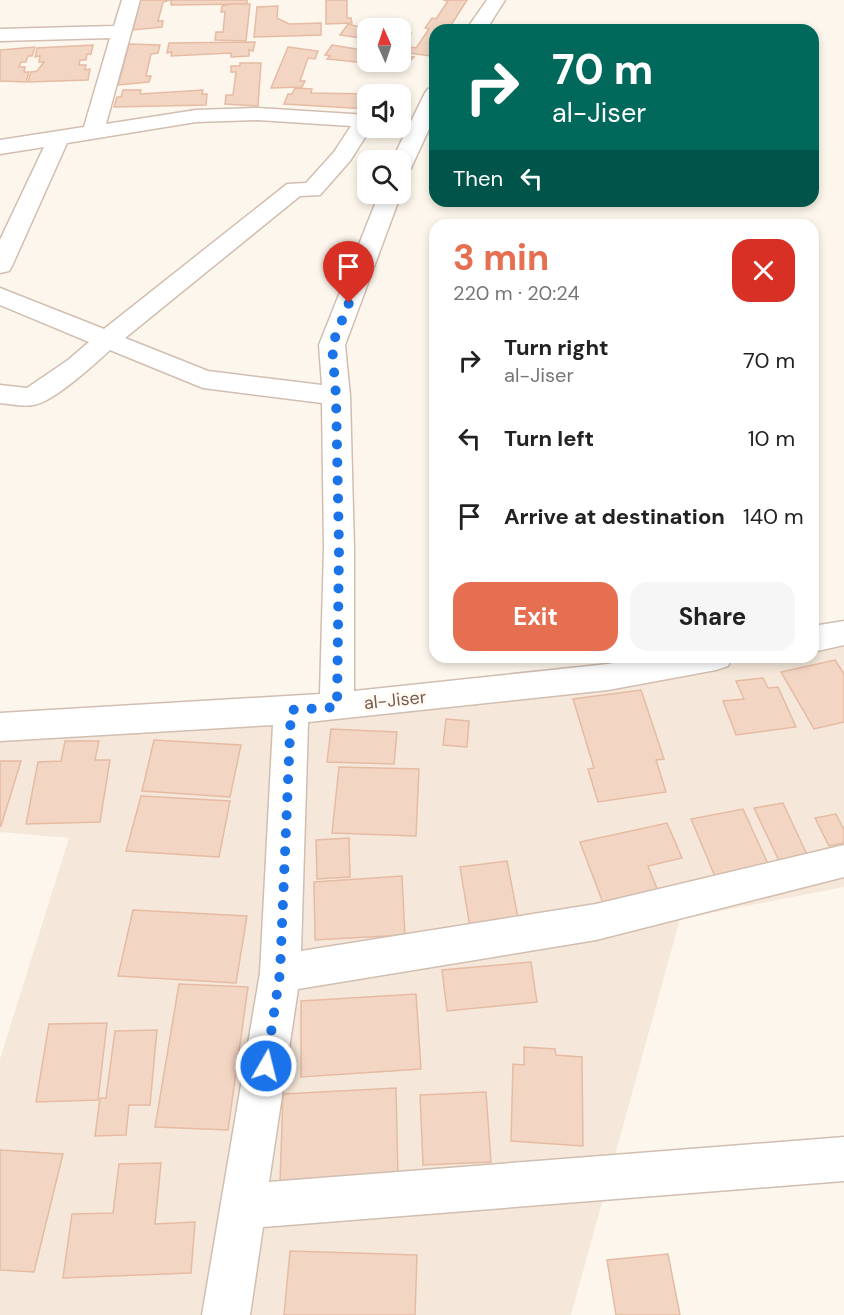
<!DOCTYPE html>
<meta charset="utf-8">
<style>
body{margin:0;font-family:"DM Sans",sans-serif;background:#f6f6f6;color:#222;height:100vh;display:flex;flex-direction:column;font-size:22px;white-space:nowrap}
*{box-sizing:border-box;margin:0}
p{font-size:20px;color:#767676}
.icon{flex:none;width:33px;height:33px;fill:none;stroke:currentColor;stroke-width:2;stroke-linecap:round;stroke-linejoin:round}
.map{position:relative;flex:1;overflow:hidden}
.details{position:absolute;left:429px;top:219px;width:390px;height:444px;display:flex;flex-direction:column;background:#fff;border-radius:18px;box-shadow:0 3px 9px #0003}
.details>*{flex:none}
.banner{position:absolute;left:429px;top:24px;width:390px;height:183px;border-radius:18px;box-shadow:0 3px 9px #0003;background:#00695c;color:#fff;overflow:hidden}
.needle{width:39px;rotate:357deg}
.controls{position:absolute;left:357px;top:18px;display:grid;gap:12px}
.controls a{display:grid;place-items:center;width:54px;height:54px;border-radius:12px;background:#fff;box-shadow:0 3px 9px #0003;font-size:30px}
.pin{position:absolute;display:grid;place-items:center;width:51px;height:51px;color:#fff;margin:-62px -26px;border-radius:50% 50% 50% 0;rotate:-45deg;box-shadow:0 0 6px #0007}
.pin .icon{rotate:45deg}
.me{position:absolute;width:66px;margin:-33px;rotate:8deg;stroke-linejoin:round;filter:drop-shadow(0 0 4px #0008)}
.turn{display:flex;align-items:center;gap:21px;height:126px;padding:0 24px;font-size:27px}
.turn .icon{width:78px;height:78px;stroke-width:2.5}
.turn b{display:block;font-size:42px;line-height:51px}
.then{display:flex;align-items:center;height:57px;padding:0 24px;background:#0003;gap:12px;font-size:22px}
.round{display:grid;place-items:center;flex:none;width:63px;height:63px;border-radius:18px;background:#f6f6f6}
.overview{display:flex;align-items:center;justify-content:space-between;height:102px;padding:0 24px}
h1{font-size:36px;font-weight:700;line-height:45px;color:#e76f51}
.action{display:flex;gap:12px;margin-top:auto;padding:12px 24px}
.action a{flex:1;height:69px;border-radius:18px;background:#e76f51;color:#fff;font-size:24px;font-weight:700;line-height:69px;text-align:center}
.action a+a{background:#f6f6f6;color:#222}
ul{padding:0;list-style:none}
li{display:flex;align-items:center;gap:18px;height:78px;padding:0 24px}
li div{flex:1}
li b{display:block;font-size:22px}
li em{font-style:normal}
.map>svg:first-child{display:block}
.residential{fill:#f5e8da}
.building{fill:#f3d5c3;stroke:#e6bba3;stroke-width:1.5}
.lines{fill:none;stroke-linecap:round;stroke-linejoin:round}
.minor-casing{stroke:#d1beb0;stroke-width:3}
.minor{fill:#fff;fill-rule:evenodd}
.route{stroke:#1a73e8;stroke-width:10;stroke-dasharray:0 18}
.labels{text-anchor:middle;dominant-baseline:central;stroke-width:6;stroke-linejoin:round;paint-order:stroke}
.street-label{font-size:18px;fill:#7a5c4d;stroke:#fffaf3}
</style>
<div class="map">
<svg width="844" height="1315" viewBox="0 0 844 1315">
<rect width="100%" height="100%" fill="#fdf6ec"/>
<path class="residential" d="M844 643V887L680 919 571 1315H0V1059L69 838 0 832V740L571 693 767 657H813V649Z"/>
<g class="building">
<path d="M140 0H170L163 2 158 21H163L162 27 133 30Z"/>
<path d="M171 0H247V4L171 5Z"/>
<path d="M326 0H347V18H351L352 23 326 24Z"/>
<path d="M467 0 448 30H435V49L431 56 408 53 412 47 416 48 429 29 425 28 432 18 436 19 448 1 443 0Z"/>
<path d="M230 4H250L246 41 215 40 216 32H223L225 12H221L222 6Z"/>
<path d="M278 6 277 18 289 24 321 23V35L254 37 257 7Z"/>
<path d="M348 24 368 29V39L340 35Z"/>
<path d="M400 31 411 33 404 44 400 43Z"/>
<path d="M255 42 253 51 249 50V56L231 57V53L171 56 172 52 167 53 169 43Z"/>
<path d="M129 44 160 45 158 53 151 54 146 76H151L149 82 118 85Z"/>
<path d="M93 45 91 54H87L86 60H80L79 65H86L85 70 90 69 88 80 28 82 31 72 37 71 44 62H39L40 56 35 57 37 48Z"/>
<path d="M332 45 368 51V62H400V55L414 57 400 71 383 69 385 65 327 59 330 56 325 55Z"/>
<path d="M35 47 32 56H28L26 62H21L19 67H25L24 72H29L26 82 0 81V50Z"/>
<path d="M288 47 318 51 315 59 308 58 300 81H305L302 87 271 88Z"/>
<path d="M240 63H261L258 106 225 104 226 95H233L236 72H231V66H240Z"/>
<path d="M295 88 312 89 311 93 373 94H368V109L284 104 288 94H292Z"/>
<path d="M123 90H141L140 94 203 90 202 94H207L206 105 114 107 117 97H121Z"/>
<path d="M835 660 844 674V722L814 729 781 672Z"/>
<path d="M763 678 768 688 778 687 796 727 736 735 723 701 744 699 736 681Z"/>
<path d="M641 690 664 759 656 760 666 792 598 802 588 769 594 768 573 699Z"/>
<path d="M446 719 469 721 467 747 443 745Z"/>
<path d="M331 729 397 732 394 764 327 762Z"/>
<path d="M154 740 241 745 230 797 142 791Z"/>
<path d="M65 741H99L95 760H110L100 822 26 824 38 762 61 761Z"/>
<path d="M0 761H21L1 826H0Z"/>
<path d="M339 767 419 769 416 836 332 833Z"/>
<path d="M141 796 230 801 219 857 126 851Z"/>
<path d="M783 803 809 859 781 865 754 808Z"/>
<path d="M743 809 773 875 719 886 691 819Z"/>
<path d="M836 814 844 830V843L829 846 815 818Z"/>
<path d="M667 823 682 858 648 866 661 899 606 911 580 842Z"/>
<path d="M349 838 350 877 317 879 316 840Z"/>
<path d="M507 861 520 928 471 933 460 867Z"/>
<path d="M402 876 405 935 315 940 314 882Z"/>
<path d="M133 910 247 916 236 983 118 976Z"/>
<path d="M531 962 537 1002 447 1011 442 970Z"/>
<path d="M179 984 248 987 228 1130 155 1127Z"/>
<path d="M416 994 421 1069 301 1077V1001Z"/>
<path d="M107 1023 98 1100 36 1102 49 1024Z"/>
<path d="M157 1030 150 1105H129L126 1135 95 1136 100 1098H106L115 1031Z"/>
<path d="M524 1047 555 1049 556 1055 582 1057 583 1146 511 1141 513 1064 524 1065Z"/>
<path d="M396 1088 398 1177 280 1183 283 1094Z"/>
<path d="M486 1092 491 1162 423 1165 420 1095Z"/>
<path d="M0 1150 63 1154 34 1272 0 1270Z"/>
<path d="M161 1163 155 1224 195 1222 191 1273 63 1278 72 1214 113 1213 119 1164Z"/>
<path d="M290 1251 417 1255 415 1315H284Z"/>
<path d="M668 1254 680 1315H616L607 1260Z"/>
</g>
<g class="lines">
<g class="minor-casing">
<g id="minor">
<path d="M122 0H140L106 124 196 110 258 108 368 115V128H371L350 161 320 195 300 196 125 338 208 371 322 385 319 345 379 194H401L345 345 350 396 354 548V691L608 664 646 657H732L728 666 716 670 608 690 308 722 301 951 596 904 844 845V877L596 940 298 989 269 1182 844 1137V1181L263 1227 250 1315H202L260 973 273 725 0 741V713L320 694 324 548 322 403 203 388 110 350C95 364 52 403 33 405 23 407 10 404 0 403V385L27 388 68 360 89 342 0 305V288L104 329 287 184 306 183 334 152 351 126 258 120 196 122 67 143 12 266 9 271 0 273V240L44 147 0 154V140L84 127 110 38 0 41V29L114 26Z"/>
<path d="M487 0H505L486 30H466Z"/>
<path d="M435 87V116L411 168 408 173 400 175V160H392L425 93 428 89Z"/>
<path d="M844 621V645L813 652V626Z"/>
</g>
</g>
<use href="#minor" class="minor"/>
</g>
<g class="lines">
<path class="route" d="M266 1066 280 973 291 710 337 707 339 548 336 396 332 345 349 303"/>
</g>
<g class="labels">
<g class="street-label">
<text transform="translate(395 700) rotate(-6)">al-Jiser</text>
</g>
</g>
</svg>
<div class="controls">
<a><svg class="needle" viewBox="-14 -14 28 28"><path d="M0-13l5 13h-10z" fill="#e53935"/><path d="M0 13l5-13h-10z" fill="#767676"/></svg></a>
<a><svg class="icon" aria-label="sound" viewBox="0 0 24 24"><path d="M4 9h4l5-4v14l-5-4H4zM17 9q2 3 0 6"/></svg></a>
<a><svg class="icon" aria-label="search" viewBox="0 0 24 24"><circle cx="10" cy="10" r="6"/><path d="M15 15l6 6"/></svg></a>
</div>
<div class="pin" style="left:349px;top:303px;background:#d93025"><svg class="icon" aria-label="arrive" viewBox="0 0 24 24"><path d="M6 21V4h12l-3 4 3 4H6"/></svg></div>
<svg class="me" style="left:266px;top:1066px" viewBox="-20 -20 40 40"><circle r="17" fill="#1a73e8" stroke="#fff" stroke-width="3"/><path d="M0-11L8 9 0 5-8 9z" fill="#fff"/></svg>
<div class="banner">
<div class="turn"><svg class="icon" aria-label="right" viewBox="0 0 24 24"><path d="M7 20v-9h11M14 6l5 5-5 5"/></svg><div><b>70 m</b>al-Jiser</div></div>
<div class="then">Then<svg class="icon" aria-label="left" viewBox="0 0 24 24"><path d="M17 20v-9H6M10 6l-5 5 5 5"/></svg></div>
</div>
<section class="details">
<div class="overview"><div><h1>3 min</h1><p>220 m · 20:24</p></div><a class="round" style="background:#d93025;color:#fff"><svg class="icon" aria-label="close" viewBox="0 0 24 24"><path d="M6 6l12 12M18 6L6 18"/></svg></a></div>
<ul>
<li><svg class="icon" aria-label="right" viewBox="0 0 24 24"><path d="M7 20v-9h11M14 6l5 5-5 5"/></svg><div><b>Turn right</b><p>al-Jiser</p></div><em>70 m</em></li>
<li><svg class="icon" aria-label="left" viewBox="0 0 24 24"><path d="M17 20v-9H6M10 6l-5 5 5 5"/></svg><div><b>Turn left</b></div><em>10 m</em></li>
<li><svg class="icon" aria-label="arrive" viewBox="0 0 24 24"><path d="M6 21V4h12l-3 4 3 4H6"/></svg><div><b>Arrive at destination</b></div><em>140 m</em></li>
</ul>
<div class="action"><a>Exit</a><a>Share</a></div>
</section>
</div>
